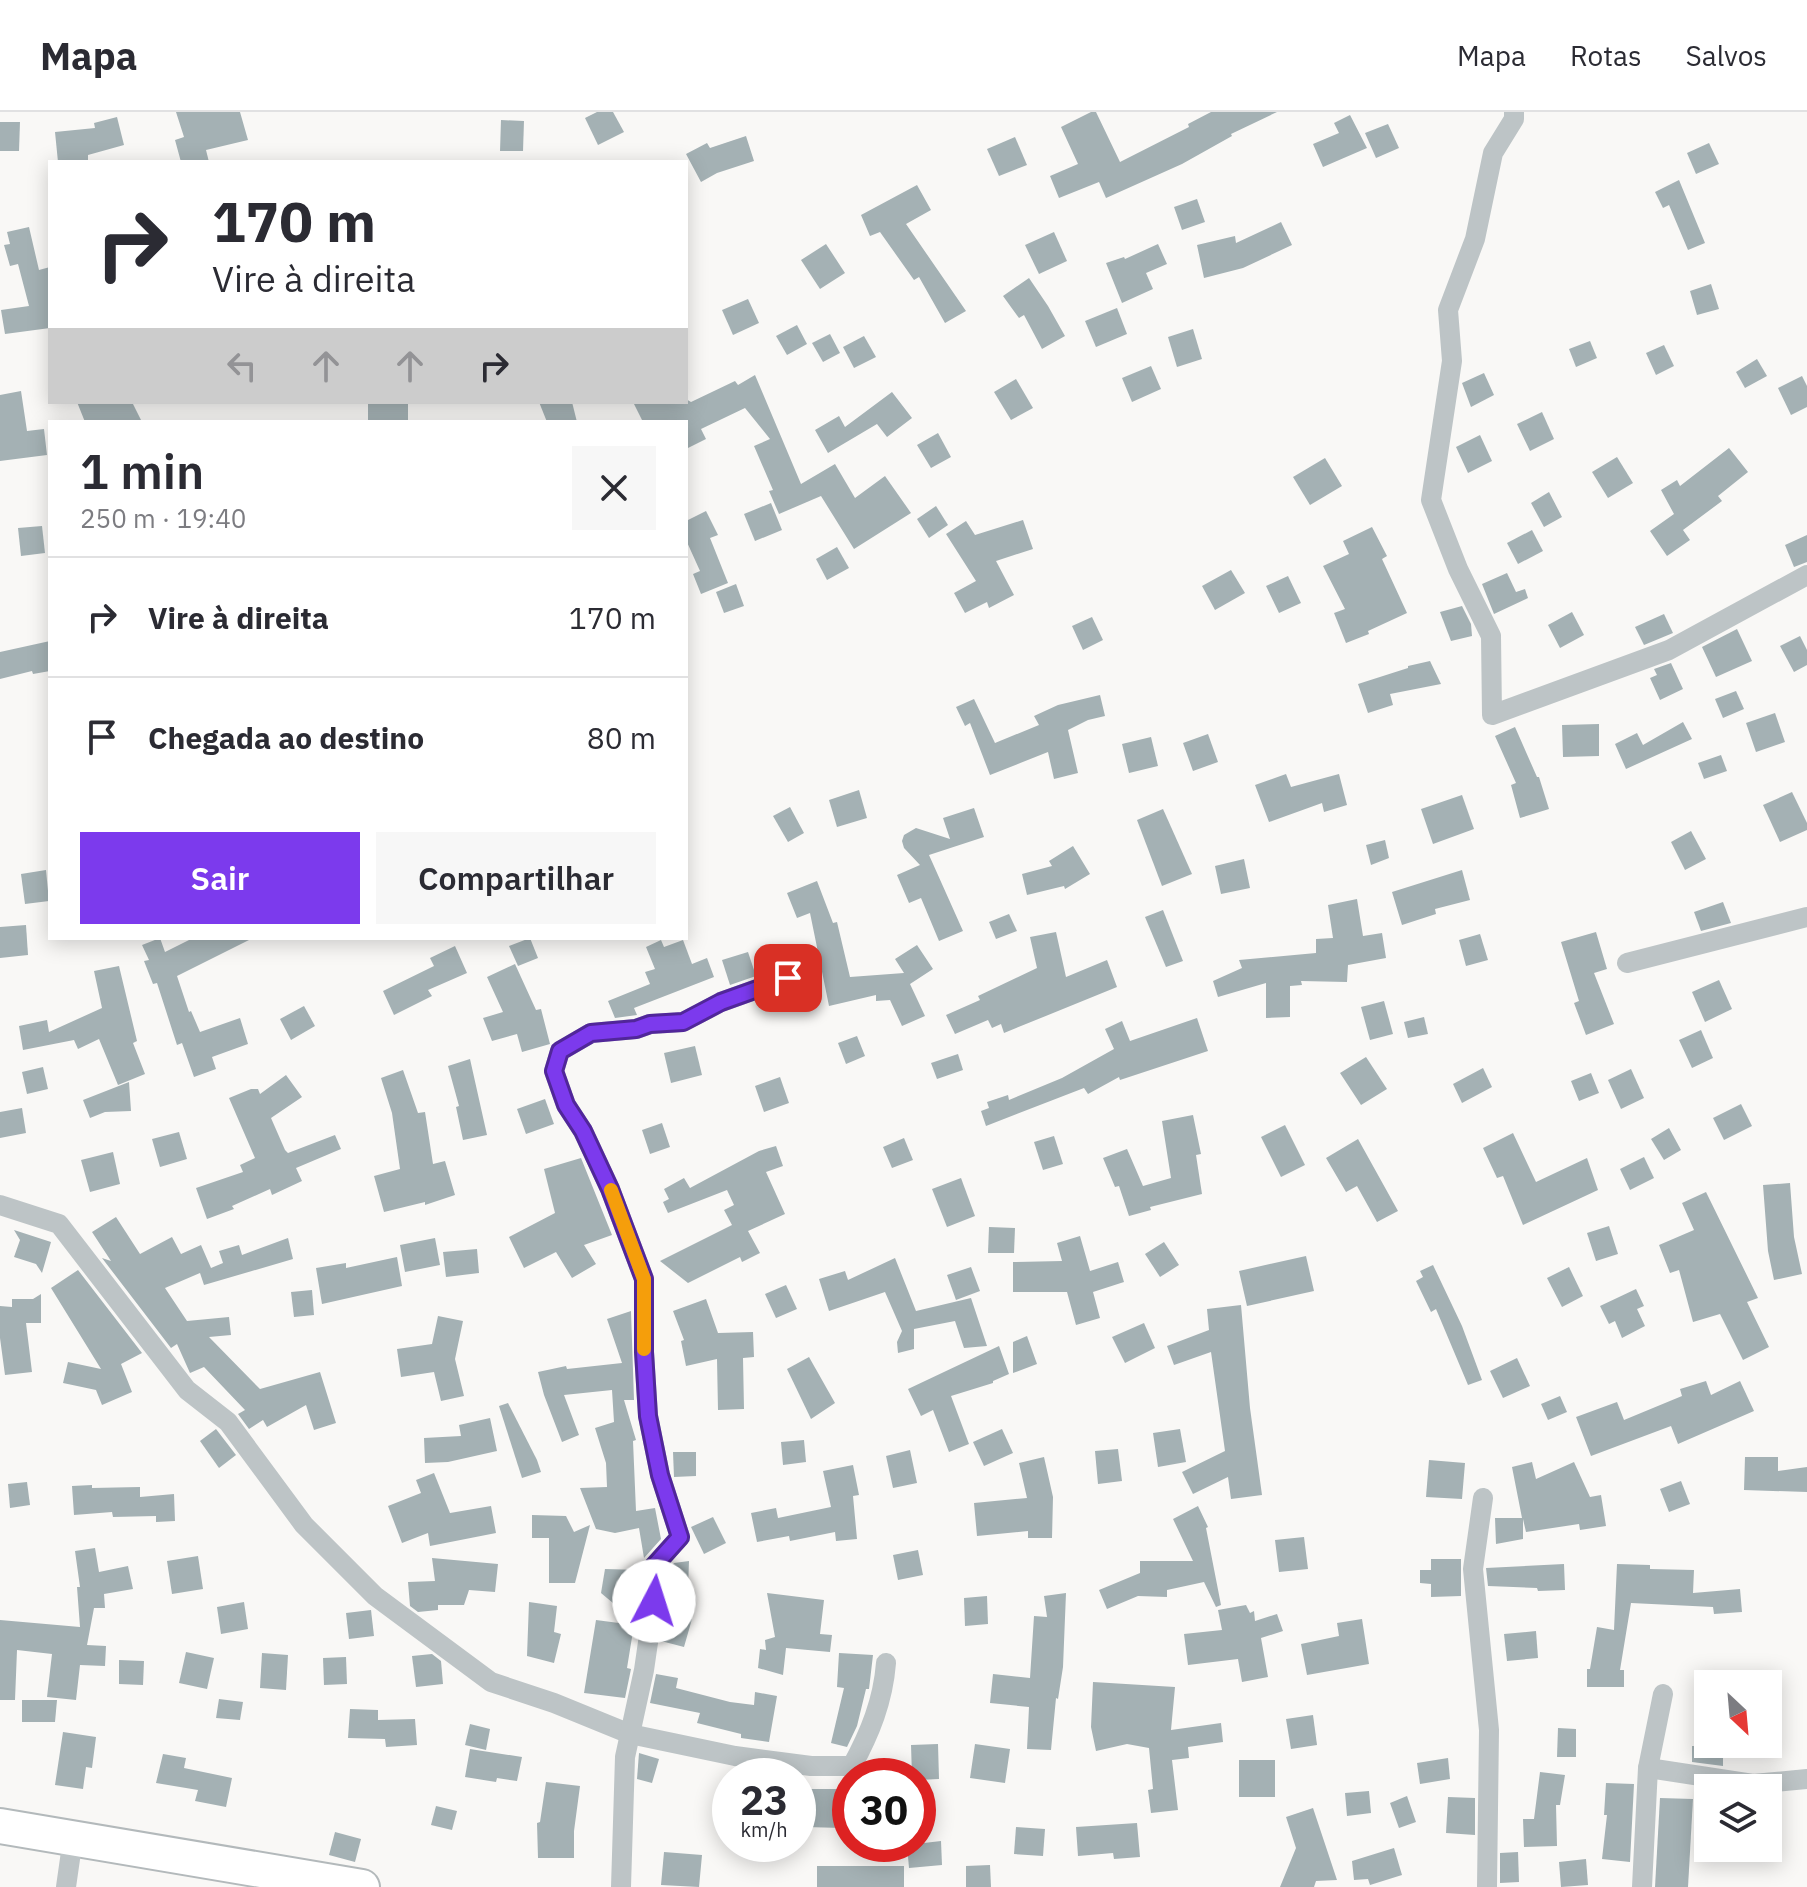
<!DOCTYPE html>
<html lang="pt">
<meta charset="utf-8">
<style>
body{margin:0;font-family:"IBM Plex Sans",sans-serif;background:#f7f7f7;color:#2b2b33;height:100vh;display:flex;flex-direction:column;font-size:30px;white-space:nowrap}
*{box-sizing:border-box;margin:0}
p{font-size:26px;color:#7c7c81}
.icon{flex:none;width:44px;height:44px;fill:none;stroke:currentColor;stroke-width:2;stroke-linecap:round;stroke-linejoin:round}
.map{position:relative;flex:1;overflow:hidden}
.panel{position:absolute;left:48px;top:308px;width:640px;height:520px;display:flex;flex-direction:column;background:#fff;border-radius:0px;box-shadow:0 4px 20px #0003}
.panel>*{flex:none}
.top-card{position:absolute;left:48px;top:48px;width:640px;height:244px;border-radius:0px;box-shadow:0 4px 20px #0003;background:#fff;color:#2b2b33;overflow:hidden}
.needle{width:52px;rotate:154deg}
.tools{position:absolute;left:1694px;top:1558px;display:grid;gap:16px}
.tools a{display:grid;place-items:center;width:88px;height:88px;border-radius:0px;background:#fff;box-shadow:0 4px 20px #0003;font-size:40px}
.speed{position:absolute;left:712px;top:1646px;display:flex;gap:16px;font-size:40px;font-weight:700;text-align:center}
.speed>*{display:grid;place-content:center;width:104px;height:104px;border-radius:50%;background:#fff;box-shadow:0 4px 20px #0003;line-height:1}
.speed small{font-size:20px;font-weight:400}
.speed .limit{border:12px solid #d22;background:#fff;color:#111}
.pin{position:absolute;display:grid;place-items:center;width:68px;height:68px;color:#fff;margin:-34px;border-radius:16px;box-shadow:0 4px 12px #0006}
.me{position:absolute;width:88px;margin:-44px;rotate:5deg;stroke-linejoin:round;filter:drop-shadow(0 0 6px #0008)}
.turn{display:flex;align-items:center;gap:28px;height:168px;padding:0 32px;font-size:36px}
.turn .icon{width:104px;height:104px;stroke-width:2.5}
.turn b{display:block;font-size:56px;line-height:68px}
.lanes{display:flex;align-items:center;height:76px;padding:0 32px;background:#0003;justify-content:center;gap:40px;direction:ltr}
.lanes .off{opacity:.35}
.round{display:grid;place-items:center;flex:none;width:84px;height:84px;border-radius:0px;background:#f7f7f7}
.overview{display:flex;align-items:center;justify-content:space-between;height:136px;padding:0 32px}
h1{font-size:48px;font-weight:600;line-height:60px}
.action{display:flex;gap:16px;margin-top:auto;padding:16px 32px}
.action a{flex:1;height:92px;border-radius:0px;background:#7c3aed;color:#fff;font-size:32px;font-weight:600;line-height:92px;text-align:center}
.action a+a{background:#f7f7f7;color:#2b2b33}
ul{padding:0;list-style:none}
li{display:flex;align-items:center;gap:24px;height:120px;padding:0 32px;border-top:2px solid #e1e1e2}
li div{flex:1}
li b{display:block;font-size:30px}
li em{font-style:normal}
header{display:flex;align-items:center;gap:48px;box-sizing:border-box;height:112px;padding:0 40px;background:#fff;border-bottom:2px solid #e1e1e2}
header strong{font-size:38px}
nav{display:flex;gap:44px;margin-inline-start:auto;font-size:28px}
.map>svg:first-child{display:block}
.building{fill:#a4b1b4}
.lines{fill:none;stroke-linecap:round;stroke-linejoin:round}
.trunk-casing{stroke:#b3b9bb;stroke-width:38}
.minor{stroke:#bdc4c6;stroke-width:20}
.trunk{stroke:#fff;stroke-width:34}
.route-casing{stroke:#51269a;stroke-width:20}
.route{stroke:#7c3aed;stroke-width:14}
.slow{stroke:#f59e0b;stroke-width:14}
</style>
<header>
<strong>Mapa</strong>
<nav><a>Mapa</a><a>Rotas</a><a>Salvos</a></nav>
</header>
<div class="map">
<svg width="1807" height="1775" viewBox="0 0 1807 1775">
<rect width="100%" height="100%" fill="#f9f8f6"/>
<g class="building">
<path d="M176 0H240L248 28 206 38 209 50H181L175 28 184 25Z"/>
<path d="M597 0H613L624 20 598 33 585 6Z"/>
<path d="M1091 0H1096L1120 50 1189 15 1188 12 1211 0H1277L1231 22 1232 24 1182 52 1106 86 1099 70 1059 86 1050 64 1078 52 1061 15Z"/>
<path d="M1350 3 1367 36 1323 55 1313 32 1339 21 1334 11Z"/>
<path d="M117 5 124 33 88 43V50H58L55 20 95 16 94 11Z"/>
<path d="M501 8 524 9 523 39H500Z"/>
<path d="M0 10H20L19 39H0Z"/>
<path d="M1388 12 1399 36 1376 46 1365 21Z"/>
<path d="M746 24 754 49 717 61 701 70 686 42 707 31 710 36Z"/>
<path d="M1015 25 1027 53 999 64 987 37Z"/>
<path d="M1709 31 1719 52 1696 62 1687 41Z"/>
<path d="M1679 68 1705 131 1688 138 1669 93 1663 96 1655 80Z"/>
<path d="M917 73 931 98 906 112 966 199 945 211 919 165 914 168 880 120 870 124 861 103Z"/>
<path d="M1197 87 1205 110 1182 118 1174 95Z"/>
<path d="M1281 110 1292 133 1243 156 1204 166 1197 133 1235 124 1236 131Z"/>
<path d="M29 115 39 158 50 155V216L5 222 1 198 29 194 18 152 10 154 4 133 10 132 7 120Z"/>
<path d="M1054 120 1067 149 1039 162 1025 133Z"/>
<path d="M826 132 845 161 820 177 801 148Z"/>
<path d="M1158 132 1167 152 1146 161 1153 177 1122 191 1106 151 1124 145 1125 147Z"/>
<path d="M1029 166 1048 194 1065 224 1042 237 1024 203 1019 206 1003 184Z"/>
<path d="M1711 172 1719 197 1697 203 1690 179Z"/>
<path d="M748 187 759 211 733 223 722 198Z"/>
<path d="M1117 196 1127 222 1096 235 1085 209Z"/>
<path d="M797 213 807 232 787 243 776 224Z"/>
<path d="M1193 217 1202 247 1177 255 1168 225Z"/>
<path d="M830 222 840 241 823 250 812 231Z"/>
<path d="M864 224 876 245 854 256 843 235Z"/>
<path d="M1590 229 1597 246 1576 255 1569 237Z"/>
<path d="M1664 233 1674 254 1656 263 1646 241Z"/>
<path d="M1757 247 1767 264 1745 276 1736 260Z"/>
<path d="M1151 254 1161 277 1132 290 1122 266Z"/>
<path d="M1484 261 1494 283 1471 295 1462 271Z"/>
<path d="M755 263 801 372 835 352 855 386 885 364 911 401 854 437 821 384 779 402 769 379 773 378 754 334 770 327 745 296 701 317 706 327 686 337V310H643L633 290H686V287L691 290 735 269 738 273Z"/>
<path d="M1802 264 1807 274V295L1791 303 1778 276Z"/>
<path d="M1016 267 1033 296 1011 308 994 280Z"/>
<path d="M21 279 27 319 44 317 47 343 0 349V283Z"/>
<path d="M892 280 912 306 887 325 877 312 828 341 815 318 839 304 845 315Z"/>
<path d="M77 290H132L142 310H85Z"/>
<rect x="368" y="290" width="40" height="20"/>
<path d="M539 290H572L577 310H547Z"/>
<path d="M1542 300 1554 327 1530 339 1517 312Z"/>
<path d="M938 321 951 345 931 356 917 333Z"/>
<path d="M1480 323 1492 349 1468 361 1456 335Z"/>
<path d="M1729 336 1748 360 1718 384 1722 389 1683 418 1690 428 1667 444 1650 419 1674 402 1661 378 1677 368 1680 374Z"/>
<path d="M1617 345 1633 371 1608 386 1592 360Z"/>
<path d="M1325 346 1342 374 1310 393 1293 365Z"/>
<path d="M1549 380 1562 405 1544 415 1531 391Z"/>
<path d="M771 391 782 418 755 429 744 402Z"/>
<path d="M936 394 948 413 929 426 917 407Z"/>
<path d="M706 399 718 423 710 426 728 471 701 482 693 462 700 459 686 428V409Z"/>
<path d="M1023 408 1033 437 996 449 1014 483 989 496 987 490 965 501 954 481 976 469 946 422 966 409 975 423Z"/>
<path d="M42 414 45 441 21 444 18 416Z"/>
<path d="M1372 415 1387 444 1382 447 1407 501 1368 519 1369 522 1346 531 1334 501 1345 497 1323 454 1349 442 1343 429Z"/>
<path d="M1532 418 1543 439 1518 452 1507 431Z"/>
<path d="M1807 423V450L1794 455 1785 433Z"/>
<path d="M837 435 849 456 827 468 816 447Z"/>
<path d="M1231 458 1245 481 1215 498 1202 474Z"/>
<path d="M1507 461 1516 480 1525 477 1528 486 1494 502 1482 472Z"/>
<path d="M1288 464 1301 491 1279 501 1266 474Z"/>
<path d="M736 472 744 494 724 501 716 480Z"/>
<path d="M1462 494 1471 512 1472 524 1451 529 1440 500Z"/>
<path d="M1572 500 1584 523 1560 536 1548 513Z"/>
<path d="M1664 502 1673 521 1644 533 1635 515Z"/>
<path d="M1092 505 1103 528 1083 538 1072 514Z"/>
<path d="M1737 517 1752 549 1716 565 1702 535Z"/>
<path d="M1800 524 1807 538V553L1794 560 1780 534Z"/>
<path d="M50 529V559L33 562 32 559 0 567V540Z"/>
<path d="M1430 549 1441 572 1390 582 1393 593 1368 601 1358 572 1408 556V554Z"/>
<path d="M1671 551 1683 577 1660 588 1650 566 1657 563 1654 557Z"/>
<path d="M1736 579 1744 597 1723 606 1715 587Z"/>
<path d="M1100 583 1105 604 1088 608 1068 618 1078 661 1054 667 1048 640 990 663 970 611 965 614 956 595 974 587 995 631 1039 613 1034 604 1058 593Z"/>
<path d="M1775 601 1785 630 1756 640 1746 611Z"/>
<path d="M1683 610 1692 627 1626 657 1615 632 1637 621 1643 633Z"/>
<path d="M1599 612V644L1563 645 1562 613Z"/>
<path d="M1515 615 1537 665H1539L1549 697 1520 706 1511 673 1516 671 1495 624Z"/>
<path d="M1208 622 1218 650 1193 659 1183 631Z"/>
<path d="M1151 625 1158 654 1129 661 1122 632Z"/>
<path d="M1721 643 1727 659 1704 667 1698 651Z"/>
<path d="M1286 662 1291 675 1339 662 1347 693 1324 700 1322 691 1269 710 1255 673Z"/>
<path d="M859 678 867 706 837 715 829 688Z"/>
<path d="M1792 680 1807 711V718L1780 730 1763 693Z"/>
<path d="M1462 683 1474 717 1433 732 1421 697Z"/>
<path d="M790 695 804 721 788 730 773 704Z"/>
<path d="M974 696 984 725 929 743 963 819 939 829 921 786 909 791 897 763 920 753 904 736 902 729 904 723 916 716 950 727 943 706Z"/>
<path d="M1163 697 1192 762 1162 774 1137 708Z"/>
<path d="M1691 719 1706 747 1685 758 1671 730Z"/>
<path d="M1385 728 1389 746 1371 753 1366 733Z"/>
<path d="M1073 734 1090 762 1065 777 1064 774 1027 783 1022 762 1052 754 1049 749Z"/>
<path d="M1244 747 1250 776 1221 782 1215 754Z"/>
<path d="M46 758 49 789 25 792 21 762Z"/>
<path d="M1462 758 1470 788 1435 797 1436 802 1402 813 1392 780Z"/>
<path d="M817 769 833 811 837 810 850 865 904 861 895 847 917 833 933 857 910 872 925 904 902 914 890 888 876 889V883L829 894 810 801 797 806 787 781Z"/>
<path d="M1357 787 1363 824 1382 821 1386 846 1348 853 1347 870 1301 869 1302 873 1290 874V905L1266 906V871L1218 885 1213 869 1242 856 1239 848 1316 841V827L1333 826 1328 793Z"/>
<path d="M1723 790 1731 811 1701 819 1694 800Z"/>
<path d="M1163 798 1183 849 1166 855 1145 805Z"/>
<path d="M1009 802 1017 819 996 827 989 810Z"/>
<path d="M26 813 28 843 0 846V815Z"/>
<path d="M1056 820 1066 865 1107 848 1117 875 1004 921 1001 912 992 916 988 908 955 922 946 903 980 888 978 884 1037 856 1030 825Z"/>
<path d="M1596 820 1607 857 1594 861 1614 912 1586 923 1574 891 1579 889 1561 830Z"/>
<path d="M1480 822 1488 848 1466 854 1459 828Z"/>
<path d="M160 826 165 840 193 826H253L177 864 189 900 191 899 200 920 240 906 248 932 212 945 216 957 194 965 182 931 177 933 157 871 153 872 144 849 149 848 142 833Z"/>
<path d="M530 826 538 846 518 854 509 834Z"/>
<path d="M661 828 664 835 683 828 692 852 707 846 714 865 634 896 637 903 615 906 608 889 650 872 645 860 655 857 646 835Z"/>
<path d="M455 834 467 861 428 878 432 884 394 903 383 879 434 854 430 846Z"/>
<path d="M748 840 756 864 730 873 722 848Z"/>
<path d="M515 852 536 898 541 897 550 932 522 940 517 922 492 929 483 906 503 900 487 865Z"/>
<path d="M119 854 137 929 133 931 145 962 118 973 99 927 78 937 74 928 23 938 19 914 47 908 49 920 102 896 94 859Z"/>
<path d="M1719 868 1732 897 1705 910 1692 880Z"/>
<path d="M1384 889 1393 922 1370 928 1361 895Z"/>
<path d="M304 894 315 914 291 928 280 907Z"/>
<path d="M1424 905 1428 922 1408 926 1404 910Z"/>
<path d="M1197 906 1208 939 1120 968 1119 965 1088 982 1084 976 986 1014 981 999 989 996 987 990 1008 983 1009 988 1062 966 1114 937 1105 917 1122 909 1130 929Z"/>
<path d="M1701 918 1713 946 1692 956 1679 928Z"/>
<path d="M857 924 865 944 846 952 838 931Z"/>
<path d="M695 934 702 963 671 971 664 941Z"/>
<path d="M958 942 963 958 937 967 931 951Z"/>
<path d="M1366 945 1387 977 1361 993 1340 961Z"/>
<path d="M470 947 487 1023 463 1028 456 995 459 994 448 954Z"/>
<path d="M43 955 48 977 27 982 22 960Z"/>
<path d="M1483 956 1492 975 1462 991 1453 972Z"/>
<path d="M1631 957 1644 986 1621 997 1608 968Z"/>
<path d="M403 958 418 1001 425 1000 433 1052 445 1049 455 1083 425 1093V1090L384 1100 374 1064 400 1057 392 1001 381 966Z"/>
<path d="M1591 961 1599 981 1579 989 1571 969Z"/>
<path d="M286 963 302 985 271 1006 285 1038 288 1041 335 1023 341 1037 296 1056 302 1069 272 1083 270 1077 232 1094 234 1097 207 1107 196 1076 243 1060 240 1053 255 1046 229 986 251 977H258L260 982Z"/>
<path d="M780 965 789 991 764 1000 755 974Z"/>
<path d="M129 970 131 999 105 1000 90 1006 83 988Z"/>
<path d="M545 987 554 1012 526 1022 517 997Z"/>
<path d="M1741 992 1752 1014 1724 1028 1713 1006Z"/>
<path d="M22 996 26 1021 0 1026V1000Z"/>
<path d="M1193 1003 1201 1042 1196 1043 1202 1082 1150 1095 1151 1098 1129 1104 1119 1074 1115 1075 1103 1046 1127 1037 1143 1074 1171 1066 1162 1009Z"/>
<path d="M662 1011 670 1035 650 1042 642 1018Z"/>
<path d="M1285 1013 1305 1053 1281 1065 1261 1025Z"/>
<path d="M1669 1016 1681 1038 1664 1048 1651 1027Z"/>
<path d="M179 1020 187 1047 160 1055 152 1027Z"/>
<path d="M1513 1021 1536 1070 1587 1046 1598 1078 1523 1113 1503 1064 1497 1066 1483 1036Z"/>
<path d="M1054 1024 1063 1052 1043 1058 1034 1030Z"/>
<path d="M904 1026 913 1048 892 1056 883 1035Z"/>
<path d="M1358 1027 1398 1099 1377 1110 1357 1074 1346 1080 1326 1046Z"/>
<path d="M776 1034 783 1054 766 1060 785 1102 748 1119 760 1141 742 1150 740 1145 688 1171 660 1149 732 1113 724 1098 734 1093 727 1078 668 1101 663 1090 669 1087 664 1077 684 1066 690 1076 759 1039Z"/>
<path d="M113 1040 120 1072 90 1080 81 1048Z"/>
<path d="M1644 1045 1654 1066 1630 1078 1620 1057Z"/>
<path d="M581 1046 612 1123 584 1133 596 1152 572 1166 556 1140 524 1156 509 1125 555 1101 544 1057Z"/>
<path d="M961 1066 975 1104 947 1115 932 1077Z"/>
<path d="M1790 1071 1794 1125 1802 1162 1774 1168 1768 1139 1763 1073Z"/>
<path d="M1706 1080 1758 1186 1747 1190 1769 1235 1743 1248 1720 1202 1693 1210 1679 1158 1670 1161 1659 1133 1694 1118 1682 1091Z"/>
<path d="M116 1105 140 1142 172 1125 181 1142 201 1133 211 1156 223 1151 219 1139 239 1133 242 1143 288 1126 293 1147 204 1173 200 1161 165 1176 187 1209 229 1205 231 1223 209 1225 260 1277 320 1260 336 1311 314 1318 306 1293 267 1315 263 1308 249 1317 238 1302 245 1298 204 1255 190 1261 177 1232 171 1236 102 1146 111 1149 92 1120Z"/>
<path d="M1609 1114 1618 1142 1596 1149 1587 1121Z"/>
<path d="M989 1115 1015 1116 1014 1141H988Z"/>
<path d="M14 1118 51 1130 42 1161 36 1152 14 1145 20 1128Z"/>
<path d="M1080 1124 1090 1159 1118 1150 1124 1170 1093 1180 1100 1206 1076 1213 1067 1180H1013V1150L1062 1149 1057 1131Z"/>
<path d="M435 1126 440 1153 405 1160 400 1133Z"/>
<path d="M1164 1130 1179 1153 1160 1165 1145 1142Z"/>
<path d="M477 1137 479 1161 446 1165 443 1140Z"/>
<path d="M1306 1144 1314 1179 1247 1194 1239 1159Z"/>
<path d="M397 1145 402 1174 322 1192 316 1156 346 1151V1156Z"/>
<path d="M895 1146 916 1199 971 1186 987 1234 964 1236 955 1209 914 1217V1237L898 1241 897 1230 902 1219 885 1180 829 1199 819 1167 845 1159 848 1168Z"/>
<path d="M1433 1153 1462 1214 1482 1268 1468 1273 1436 1197 1431 1200 1416 1169 1423 1165 1420 1159Z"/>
<path d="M971 1155 980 1179 956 1188 947 1163Z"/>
<path d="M1569 1155 1583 1184 1562 1195 1547 1166Z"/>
<path d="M78 1158 142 1241 121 1252 132 1280 102 1293 96 1278 63 1271 68 1250 101 1257 51 1176Z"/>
<path d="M786 1173 797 1197 776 1206 765 1182Z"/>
<path d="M1636 1177 1644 1194 1637 1197 1645 1214 1622 1226 1615 1209 1609 1212 1600 1194Z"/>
<path d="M312 1178 314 1203 294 1205 291 1180Z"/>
<path d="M41 1182V1211H26L32 1260 5 1263 0 1226V1194L12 1195V1187H33Z"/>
<path d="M706 1187 718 1221 753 1220 754 1245 743 1246 744 1297 718 1298 717 1247 686 1254 681 1229 684 1228 673 1199Z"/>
<path d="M1241 1193 1250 1296 1262 1383 1231 1387 1228 1365 1193 1382 1182 1360 1225 1339 1211 1240 1174 1253 1167 1234 1209 1218 1207 1197Z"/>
<path d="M631 1199 634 1288H624L636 1328 633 1329 636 1399 655 1396 661 1427 644 1446 639 1416 615 1421 596 1417 580 1376 607 1375 606 1351 595 1316 614 1310 612 1278 564 1283 579 1323 562 1330 544 1283 538 1260 566 1254 567 1257 622 1251 607 1207Z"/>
<path d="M438 1204 463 1209 455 1247 464 1284 441 1289 434 1260 401 1265 397 1237 432 1232Z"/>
<path d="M1144 1211 1155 1236 1125 1251 1112 1225Z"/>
<path d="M1027 1224 1037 1252 1013 1261V1230Z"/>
<path d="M999 1234 1009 1262 993 1269V1271L951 1284 969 1332 949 1340 933 1298 921 1304 908 1277Z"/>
<path d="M809 1245 835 1291 811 1307 787 1257Z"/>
<path d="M1517 1246 1530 1274 1503 1286 1490 1259Z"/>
<path d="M1706 1269 1711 1283 1740 1269 1754 1299 1678 1332 1671 1314 1591 1344 1576 1305 1617 1290 1624 1308 1682 1284 1680 1277Z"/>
<path d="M1560 1284 1567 1300 1548 1308 1541 1292Z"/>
<path d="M508 1291 537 1348 541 1360 522 1366 499 1294Z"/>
<path d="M490 1306 497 1339 448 1350 425 1351 424 1326 461 1324 459 1313Z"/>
<path d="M216 1317 236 1343 219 1356 200 1329Z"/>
<path d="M1002 1317 1013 1341 984 1354 973 1330Z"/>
<path d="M1180 1317 1186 1350 1158 1355 1153 1321Z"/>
<path d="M804 1328 806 1350 783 1353 781 1330Z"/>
<path d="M1118 1337 1122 1369 1098 1372 1095 1339Z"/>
<path d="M910 1338 917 1371 893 1376 886 1344Z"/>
<path d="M673 1340H696V1364L674 1365Z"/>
<path d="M1044 1345 1053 1385 1052 1426H1028V1419L977 1424 974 1391 1027 1386 1019 1351Z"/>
<path d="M1745 1345H1778V1359L1807 1355V1380L1744 1378Z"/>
<path d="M1429 1348 1465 1351 1462 1387 1426 1385Z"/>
<path d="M1532 1350 1536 1367 1574 1350 1590 1385 1601 1383 1606 1414 1580 1418 1579 1412 1526 1420 1523 1407V1427L1496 1432 1495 1406H1522L1512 1355Z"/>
<path d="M853 1353 859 1383 853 1384 857 1427 836 1429 835 1420 790 1429 789 1424 757 1430 751 1401 776 1396 778 1406 831 1395 823 1359Z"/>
<path d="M434 1361 450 1401 491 1394 496 1421 430 1434 428 1421 402 1431 388 1394 421 1381 416 1368Z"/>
<path d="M1681 1369 1690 1392 1669 1400 1660 1377Z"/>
<path d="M27 1370 30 1393 10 1396 8 1372Z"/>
<path d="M92 1373V1376L140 1375V1385L174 1382 175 1409 156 1410V1404L113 1405 112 1400 74 1403 72 1374Z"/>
<path d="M1198 1394 1208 1415 1206 1416 1221 1493 1216 1495 1204 1470 1167 1478V1485L1138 1484 1107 1497 1099 1478 1140 1461V1449H1193L1173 1407Z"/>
<path d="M532 1403 566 1404 574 1420 590 1413 575 1471H549V1426H532Z"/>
<path d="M713 1405 726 1431 704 1442 691 1415Z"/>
<path d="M1304 1425 1308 1457 1279 1460 1275 1428Z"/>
<path d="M95 1436 99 1460 128 1454 133 1477 104 1482 105 1496H94L87 1533 106 1534 105 1554 80 1553 76 1588 47 1585 52 1542 17 1538 15 1588H0V1508L80 1515 77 1475H80L75 1439Z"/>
<path d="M918 1438 923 1463 898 1468 893 1443Z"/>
<path d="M198 1444 203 1477 172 1482 167 1449Z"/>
<path d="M432 1446 498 1452 495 1480 469 1478 464 1493H438V1498L418 1500 410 1494 408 1470 435 1469Z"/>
<path d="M1431 1447H1461V1484L1431 1485V1472L1420 1471V1458H1431Z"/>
<path d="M689 1449 687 1505 692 1507 684 1535 661 1529 667 1489V1459L674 1451Z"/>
<path d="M1564 1452 1565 1478 1538 1479 1537 1476 1488 1474 1486 1456Z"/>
<path d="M1617 1452 1650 1453V1457L1694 1458 1693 1481 1740 1477 1742 1500 1714 1502 1713 1495 1631 1491 1620 1558H1624V1575H1587V1557H1590L1597 1515 1614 1518Z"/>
<path d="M605 1457 641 1458 638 1512 601 1481Z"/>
<path d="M767 1481 824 1488 820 1522 832 1523 830 1540 786 1536 783 1563 758 1556 760 1537 766 1538 765 1528 775 1525Z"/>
<path d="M1066 1481 1063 1555 1058 1587 1056 1586 1051 1638 1027 1637 1029 1595 990 1591 993 1562 1030 1566 1034 1504 1047 1505 1044 1484Z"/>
<path d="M987 1484 988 1512 965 1514 964 1486Z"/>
<path d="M244 1490 248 1517 221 1522 217 1495Z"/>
<path d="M529 1490 557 1494 554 1520 561 1522 554 1551 527 1544Z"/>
<path d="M1246 1493 1250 1501 1254 1499 1255 1509 1277 1502 1283 1519 1261 1526 1268 1565 1242 1570 1238 1547 1188 1553 1184 1522 1222 1518 1218 1498Z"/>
<path d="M371 1498 374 1524 349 1527 346 1501Z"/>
<path d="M1362 1507 1369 1552 1307 1563 1301 1532 1339 1524 1337 1511Z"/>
<path d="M596 1508 634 1513 627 1556 631 1557 625 1586 584 1581Z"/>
<path d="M1536 1519 1538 1546 1507 1549 1504 1522Z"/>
<path d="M186 1540 214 1546 207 1577 179 1571Z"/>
<path d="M262 1541 288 1543 286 1578 260 1576Z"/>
<path d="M839 1541 873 1543 869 1577H866L857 1614 847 1635 831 1631 844 1576 837 1575Z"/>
<path d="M432 1542 441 1549 443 1572 416 1575 412 1544Z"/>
<path d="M346 1545 347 1572 324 1573 323 1546Z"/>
<path d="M119 1548 144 1549 143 1573 119 1572Z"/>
<path d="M656 1562 678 1566 676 1576 730 1590 754 1593 755 1580 777 1584 769 1630 741 1626V1622L697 1611 700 1601 650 1591Z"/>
<path d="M1093 1570 1175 1575 1171 1618 1221 1611 1223 1630 1188 1635 1189 1646 1172 1648 1178 1698 1151 1701 1148 1678 1153 1677 1149 1636 1127 1632 1096 1639 1091 1615Z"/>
<path d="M219 1587 243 1590 240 1608 216 1606Z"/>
<path d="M22 1588H57L55 1610H22Z"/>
<path d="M350 1597 378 1598V1608L415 1607 417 1633 386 1635 385 1627 348 1626Z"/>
<path d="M1313 1603 1317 1633 1291 1637 1286 1607Z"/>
<path d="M470 1612 490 1617 486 1638 465 1633Z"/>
<path d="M1558 1616 1576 1617V1645H1557Z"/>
<path d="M63 1620 96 1625 92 1656 86 1655 83 1677 55 1673Z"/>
<path d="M938 1632 939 1667 918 1668V1664H912L911 1633Z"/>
<path d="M975 1632 1010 1637 1005 1671 970 1666Z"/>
<path d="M1692 1634H1723V1654L1692 1650Z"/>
<path d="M470 1637 522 1645 517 1669 497 1666 496 1670 465 1665Z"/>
<path d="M639 1641 659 1647 652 1671 637 1667Z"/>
<path d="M163 1642 186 1646 184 1656 232 1666 226 1695 195 1689 198 1678 156 1671Z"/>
<path d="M1448 1646 1450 1667 1420 1672 1417 1651Z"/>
<rect x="1239" y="1648" width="36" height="37"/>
<path d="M1540 1660 1565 1663 1560 1693H1556L1557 1734 1524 1735 1523 1707H1534Z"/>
<path d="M546 1670 580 1674 574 1719V1746H538L537 1711 540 1710Z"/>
<path d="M1606 1671 1634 1672 1630 1750 1602 1747 1607 1703H1604Z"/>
<path d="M807 1677H843L842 1716 806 1715Z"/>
<path d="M1369 1679 1371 1701 1347 1704 1345 1681Z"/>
<path d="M1407 1684 1416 1710 1399 1716 1390 1691Z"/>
<path d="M1448 1685 1475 1686V1723L1446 1721Z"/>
<path d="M1660 1686 1693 1687 1688 1775H1655Z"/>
<path d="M436 1694 457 1699 452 1718 431 1713Z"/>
<path d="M1313 1696 1337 1768 1316 1769 1314 1775H1280L1296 1736 1286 1705Z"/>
<path d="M1137 1711 1140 1745 1114 1747 1113 1741 1078 1744 1076 1715Z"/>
<path d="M1016 1715 1045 1717 1043 1744 1014 1742Z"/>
<path d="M335 1720 361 1727 355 1750 329 1743Z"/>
<path d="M941 1729 942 1753 909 1756 907 1733Z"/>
<path d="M1394 1736 1402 1763 1370 1773 1368 1767 1354 1768 1352 1749Z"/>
<path d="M664 1740 702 1743 699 1775 661 1773Z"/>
<path d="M1518 1740 1519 1770 1500 1771V1741Z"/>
<path d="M1586 1747 1588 1773 1561 1775 1559 1750Z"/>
<path d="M990 1753 991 1775H966V1754Z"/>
<rect x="817" y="1754" width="87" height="21"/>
</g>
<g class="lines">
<g class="trunk-casing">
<path id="trunk" d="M0 1714 362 1775"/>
</g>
<g class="minor">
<path d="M1514 0V7L1493 41 1475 127 1448 198 1452 249 1431 388 1458 457 1491 524 1492 603 1669 538 1807 463"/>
<path d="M1627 851 1807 805"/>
<path d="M0 1093 59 1112 187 1278 228 1310 304 1413 375 1484 491 1570 554 1591 630 1622 735 1644 811 1654H852C870 1621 883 1589 886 1551"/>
<path d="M1483 1386 1473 1457 1489 1618 1487 1775"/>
<path d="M1648 1656 1753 1672 1807 1667"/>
<path d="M66 1775 73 1726"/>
<path d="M621 1775 625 1645 644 1558 654 1489V1454L680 1425 660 1363 648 1304 644 1240V1167L610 1077 583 1019 566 993 554 959 560 939 591 921 636 917 650 912 683 910 721 890 788 866"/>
<path d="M1642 1775 1648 1656 1663 1582"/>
</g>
<use href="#trunk" class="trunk"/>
</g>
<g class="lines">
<g class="route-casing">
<path id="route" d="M654 1489V1454L680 1425 660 1363 648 1304 644 1240V1167L610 1077 583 1019 566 993 554 959 560 939 591 921 636 917 650 912 683 910 721 890 788 866"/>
</g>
<use href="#route" class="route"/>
<path class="slow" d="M611 1078 644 1167V1237"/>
</g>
</svg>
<div class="tools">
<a><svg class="needle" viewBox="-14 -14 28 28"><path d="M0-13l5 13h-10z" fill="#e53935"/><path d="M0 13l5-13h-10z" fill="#7c7c81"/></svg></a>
<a><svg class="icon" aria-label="layers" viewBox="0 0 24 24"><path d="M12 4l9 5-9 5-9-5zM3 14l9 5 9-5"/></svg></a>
</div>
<div class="speed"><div>23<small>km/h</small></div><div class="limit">30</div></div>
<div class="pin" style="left:788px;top:866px;background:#d93025"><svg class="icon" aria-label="arrive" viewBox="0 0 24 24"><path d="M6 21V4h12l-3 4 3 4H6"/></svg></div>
<svg class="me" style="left:654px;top:1489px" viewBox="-20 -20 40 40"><circle r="19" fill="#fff"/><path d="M0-13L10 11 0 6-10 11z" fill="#7c3aed"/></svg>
<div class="top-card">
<div class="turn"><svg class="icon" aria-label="right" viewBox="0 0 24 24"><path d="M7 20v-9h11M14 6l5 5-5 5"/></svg><div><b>170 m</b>Vire à direita</div></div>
<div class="lanes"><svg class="icon off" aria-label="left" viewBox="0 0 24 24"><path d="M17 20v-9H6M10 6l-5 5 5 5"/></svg><svg class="icon off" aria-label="ahead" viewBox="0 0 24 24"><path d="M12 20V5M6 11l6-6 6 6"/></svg><svg class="icon off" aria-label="ahead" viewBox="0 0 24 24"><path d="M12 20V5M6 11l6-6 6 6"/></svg><svg class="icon" aria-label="right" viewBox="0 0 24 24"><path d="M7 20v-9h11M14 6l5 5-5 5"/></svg></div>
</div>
<section class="panel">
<div class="overview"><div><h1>1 min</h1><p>250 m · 19:40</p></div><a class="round"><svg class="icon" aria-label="close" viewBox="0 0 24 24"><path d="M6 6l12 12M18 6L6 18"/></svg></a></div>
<ul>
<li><svg class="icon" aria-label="right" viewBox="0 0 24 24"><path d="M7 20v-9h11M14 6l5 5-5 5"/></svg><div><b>Vire à direita</b></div><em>170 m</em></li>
<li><svg class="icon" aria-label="arrive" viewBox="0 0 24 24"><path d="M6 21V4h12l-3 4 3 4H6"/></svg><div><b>Chegada ao destino</b></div><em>80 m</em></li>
</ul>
<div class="action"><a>Sair</a><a>Compartilhar</a></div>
</section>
</div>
